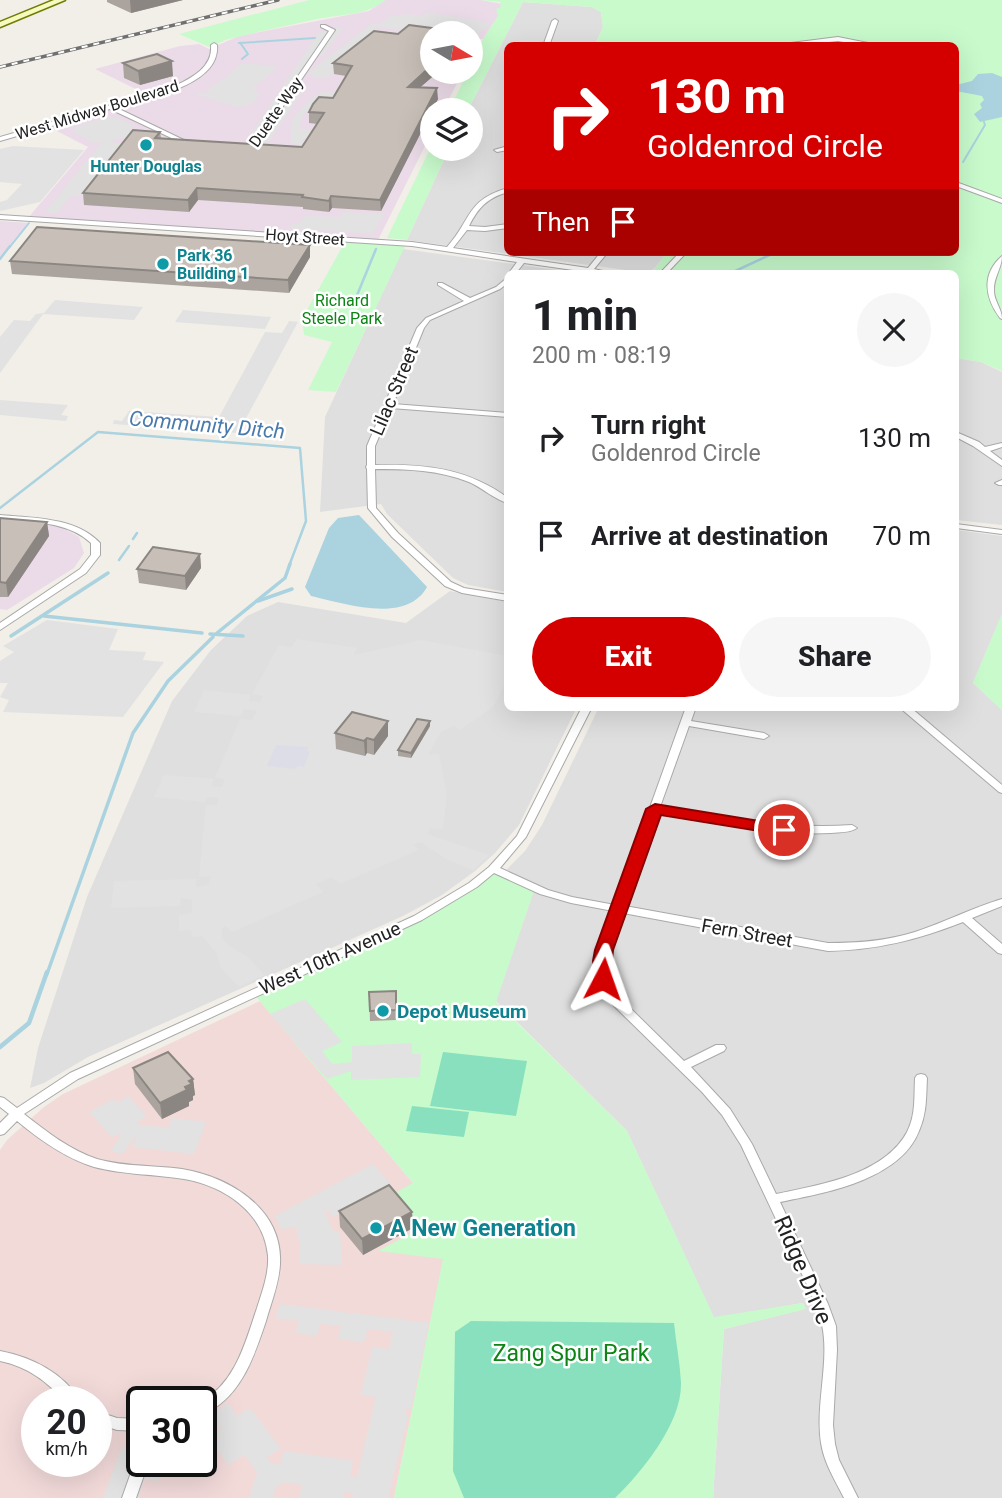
<!DOCTYPE html>
<meta charset="utf-8">
<style>
body{margin:0;font-family:Roboto,sans-serif;background:#f6f6f6;color:#202124;height:100vh;display:flex;flex-direction:column;font-size:26px;white-space:nowrap}
*{box-sizing:border-box;margin:0}
p{font-size:23px;color:#757577}
.icon{flex:none;width:38px;height:38px;fill:none;stroke:currentColor;stroke-width:2;stroke-linecap:round;stroke-linejoin:round}
.map{position:relative;flex:1;overflow:hidden}
.sheet{position:absolute;left:504px;top:270px;width:455px;height:441px;display:flex;flex-direction:column;background:#fff;border-radius:10px;box-shadow:0 7px 28px #0002}
.sheet>*{flex:none}
.guide{position:absolute;left:504px;top:42px;width:455px;height:214px;border-radius:10px;box-shadow:0 7px 28px #0002;background:#d40000;color:#fff;overflow:hidden}
.needle{width:46px;rotate:100deg}
.buttons{position:absolute;left:420px;top:21px;display:grid;gap:14px}
.buttons a{display:grid;place-items:center;width:63px;height:63px;border-radius:50%;background:#fff;box-shadow:0 7px 28px #0002;font-size:35px}
.speed{position:absolute;left:21px;top:1386px;display:flex;gap:14px;font-size:35px;font-weight:700;text-align:center}
.speed>*{display:grid;place-content:center;width:91px;height:91px;border-radius:50%;background:#fff;box-shadow:0 7px 28px #0002;line-height:1}
.speed small{font-size:18px;font-weight:400}
.speed .limit{border:4px solid #111;border-radius:10px;background:#fff;color:#111}
.pin{position:absolute;display:grid;place-items:center;width:60px;height:60px;color:#fff;margin:-30px;border:4px solid #fff;border-radius:50%;box-shadow:0 2px 7px #0007}
.me{position:absolute;width:77px;margin:-38px;rotate:4deg;stroke-linejoin:round;filter:drop-shadow(0 0 5px #0008)}
.turn{display:flex;align-items:center;gap:24px;height:147px;padding:0 28px;font-size:32px}
.turn .icon{width:91px;height:91px;stroke-width:2.5}
.turn b{display:block;font-size:49px;line-height:60px}
.then{display:flex;align-items:center;height:66px;padding:0 28px;background:#0003;gap:14px;font-size:26px}
.round{display:grid;place-items:center;flex:none;width:74px;height:74px;border-radius:37px;background:#f6f6f6}
.head{display:flex;align-items:center;justify-content:space-between;height:119px;padding:0 28px}
h1{font-size:42px;font-weight:800;line-height:52px}
.primary-button{display:flex;gap:14px;margin-top:auto;padding:14px 28px}
.primary-button a{flex:1;height:80px;border-radius:42px;background:#d40000;color:#fff;font-size:28px;font-weight:800;line-height:80px;text-align:center}
.primary-button a+a{background:#f6f6f6;color:#202124}
ul{padding:0;list-style:none}
li{display:flex;align-items:center;gap:21px;height:98px;padding:0 28px}
li div{flex:1}
li b{display:block;font-size:26px}
li em{font-style:normal}
.map>svg:first-child{display:block}
.residential{fill:#e0dfdf}
.commercial{fill:#f2dad9;fill-rule:evenodd}
.industrial{fill:#ebdbe8}
.park{fill:#c8facc}
.pitch{fill:#88e0be}
.parking{fill:#e2e2e2}
.plaza{fill:#dddde8}
.water{fill:#aad3df}
.lines{fill:none;stroke-linecap:round;stroke-linejoin:round}
.stream-far3{stroke:#aad3df;stroke-width:2}
.stream-far2{stroke:#aad3df;stroke-width:2.5}
.stream-far1{stroke:#aad3df;stroke-width:3.5}
.stream{stroke:#aad3df;stroke-width:4.5}
.street-casing{stroke:#a9a9a9;stroke-width:2}
.secondary-casing{stroke:#707d05;stroke-width:3}
.street{fill:#fff;fill-rule:evenodd}
.secondary{fill:#f7fabf;fill-rule:evenodd}
.rail-casing{stroke:#707070;stroke-width:3.5}
.rail{stroke:#fff;stroke-width:2;stroke-dasharray:6;stroke-linecap:butt}
.wall{fill:#aba49e}
.shaded-wall{fill:#8b8681}
.building{fill:#c7bfb8;stroke:#8b8681;stroke-width:2}
.route{fill:#d40000;stroke:#8a0000;stroke-width:2}
.culture-dot{fill:#0f9aa8;stroke:#fff;stroke-width:2.5}
.labels{text-anchor:middle;dominant-baseline:central;stroke-width:5;stroke-linejoin:round;paint-order:stroke}
.far-street-label{font-size:16px;fill:#222;stroke:#fff}
.far-culture-label{font-size:16px;font-weight:bold;fill:#0d838f;stroke:#fff}
.far-park-label{font-size:16px;fill:#0c8416;stroke:#fff}
.street-label{font-size:19px;fill:#222;stroke:#fff}
.culture-label{font-size:19px;font-weight:bold;fill:#0d838f;stroke:#fff;text-anchor:start}
.water-label{font-size:21px;font-style:italic;fill:#4a7aab;stroke:#fff}
.near-culture-label{font-size:23px;font-weight:bold;fill:#0d838f;stroke:#fff;text-anchor:start}
.near-street-label{font-size:23px;fill:#222;stroke:#fff}
.near-park-label{font-size:23px;fill:#0c8416;stroke:#fff}
</style>
<div class="map">
<svg width="1002" height="1498" viewBox="0 0 1002 1498">
<rect width="100%" height="100%" fill="#f2efe9"/>
<g class="residential">
<path d="M523 2 592 7 601 12 603 27 595 45 508 46V252H667L655 268 647 273 407 240 449 149H471V110H468Z"/>
<path d="M403 249 579 273H508L507 592 468 585 453 578 387 514 381 504 320 512 325 417Z"/>
<path d="M956 358 981 362 1002 372V525L956 520Z"/>
<path d="M956 530 1002 536V614L973 683 1002 710V1498H713L724 1329 805 1309 803 1303 714 1318 627 1131 496 1001 531 899 495 881 525 851 542 825 599 707H956Z"/>
<path d="M450 591 507 602 508 707H577L519 825 495 853 475 871 442 895 403 916 88 1057 44 1083 30 1088 38 1048 87 897 172 701 211 650 247 616 278 602 406 623Z"/>
</g>
<path class="commercial" d="M260 1001 450 1227 394 1498H0V1150L7 1140 44 1107 63 1094ZM37 1402H96V1461H37ZM142 1402H201V1461H142Z"/>
<g class="industrial">
<path d="M385 0H481L502 4 498 16 483 39H476L477 42 471 55V33H432V72H463L443 110H432V132L377 242 27 219 88 147 47 126 150 96 95 69 180 46 199 44 209 49 239 36 369 11Z"/>
<path d="M0 221 29 223 0 258Z"/>
<path d="M0 521 62 527 79 537 84 553 74 568 7 610 0 609Z"/>
</g>
<g class="park">
<path d="M309 0H385C367 16 341 14 317 19 286 26 255 32 225 40L215 45 216 50 179 34Z"/>
<path d="M481 0H1002V371L981 362 956 358V273H652L667 252H956V46L595 45 603 27 601 12 592 7 523 2 468 110H449L468 72H471L483 39 498 16 496 9 501 7 500 2Z"/>
<path d="M432 145V149H449L407 240 387 238Z"/>
<path d="M346 240 406 244 336 392 308 390 332 342 304 335 302 319Z"/>
<path d="M1002 614V710L973 683Z"/>
<path d="M493 869 535 888 496 1002 627 1131 714 1317 803 1303 806 1309 724 1329 713 1498H394L443 1259 378 1251 419 1229 391 1195 413 1183 253 993 418 918Z"/>
</g>
<g class="pitch">
<path d="M443 1052 527 1061 516 1116 430 1106Z"/>
<path d="M412 1106 469 1112 464 1137 406 1131Z"/>
<path d="M471 1321 674 1323C676 1343 680 1363 681 1383 682 1423 642 1472 615 1498H464L453 1471 455 1332Z"/>
</g>
<g class="parking">
<path d="M427 12 491 23 476 36 471 33H432V36L378 26 374 30 383 31 327 78H313V75L309 74 314 68 372 23 380 24 389 17 408 14 422 16Z"/>
<path d="M337 28H343L323 56H314L296 85 300 84 298 88 304 89 266 146 250 151 256 140H247L319 32H326Z"/>
<path d="M247 63 278 67 252 89 260 93 255 98 258 100 247 106 236 107 195 94 214 91 207 89 225 78 239 65Z"/>
<path d="M338 88 342 96 314 104 301 118 300 129H311L313 138 303 139 302 146 291 143V124L295 115 311 99 323 91 331 93Z"/>
<path d="M107 118H118L134 126 131 128 145 136 129 141 123 138 114 140 113 143H124L81 196H71L57 213 45 212 102 142 94 143 72 131 77 130 75 127Z"/>
<path d="M13 146 84 150 40 202 0 211V202L7 200 22 184 0 182V149Z"/>
<path d="M343 212 384 214 373 234 289 228 292 223H298L306 216 340 217Z"/>
<path d="M55 300 143 307 134 320 43 314 0 373V337L14 320 30 321 36 314 44 313Z"/>
<path d="M183 310 271 317 265 329 175 322Z"/>
<path d="M289 321 298 322 238 433 113 424 114 420 122 421 129 411 219 417 265 332 282 333Z"/>
<path d="M0 400 68 405 61 415 68 416 66 421 0 415Z"/>
<path d="M47 620 118 629 109 650 146 652 143 660 164 662 123 717 3 712 9 700 0 697 8 683H0V661L14 652 3 646Z"/>
<path d="M297 639 357 648 354 655 421 640 507 656V664L503 672 507 673V681L493 707 460 730 454 726 441 732 428 755 439 754 447 796 443 829 430 828 427 834 489 855 473 870 448 860 420 842 413 845 419 850 340 884 332 877 316 884 323 892 232 932 225 926 222 928V938L230 947 248 957 264 975 239 987 221 968 216 952 202 936 192 937 191 930 179 931V915L192 913V900L181 898 180 906 111 908 114 881 196 879V887L209 885 210 876 199 877 206 805H217L219 798 207 797 205 802 154 797 164 775 214 779 211 786 222 787 225 779 215 778 240 719 252 720 257 711 244 709 240 716 194 712 204 690 251 695 249 701 260 702 263 696 252 694 279 645 291 647Z"/>
<path d="M305 999 342 1042 322 1051 332 1064 352 1062V1046L412 1043V1054H421L420 1077 351 1080V1071L327 1079 270 1014Z"/>
<path d="M128 1096 147 1116 135 1124 168 1128 172 1118 206 1122 194 1154 133 1147 136 1136 122 1154 111 1151 122 1133 112 1137 89 1112 113 1099 117 1103Z"/>
<path d="M373 1164 391 1185 333 1217 323 1207 332 1230 340 1233 342 1265 299 1264 300 1245 296 1226 282 1230 275 1216Z"/>
<path d="M280 1304 429 1323 411 1409 407 1408 405 1413 408 1416 388 1498H352L353 1493 344 1492 343 1498H299L302 1485 285 1482 276 1487 273 1496 284 1498H249L257 1472 244 1455 228 1465 208 1437 221 1429 211 1416 228 1403 237 1416 250 1408 281 1449 267 1457 272 1464H280L284 1451 353 1461 350 1476 357 1477 376 1397 361 1395 372 1347 389 1349 393 1332 368 1329 364 1342 338 1339 341 1326 320 1324 317 1336 296 1333 299 1321 276 1318Z"/>
<path d="M122 1447 142 1451V1461H166L159 1481 144 1479 139 1498H103Z"/>
</g>
<path class="plaza" d="M276 745 308 747 307 751H310L304 767 297 766 296 769 267 766Z"/>
<g class="water">
<path d="M992 73 1002 77V117L980 122 974 114 982 108 980 104 984 100 982 96 956 91V85L972 81 978 74Z"/>
<path d="M359 515 427 587C406 625 343 603 311 596L305 587 329 528 338 518Z"/>
</g>
<g class="lines">
<g class="stream-far3">
<path d="M239 43 315 38"/>
<path d="M241 44 248 54 242 59"/>
<path d="M963 162 985 125 984 122"/>
<path d="M9 248 29 223"/>
</g>
<g class="stream-far2">
<path d="M0 259 10 246"/>
<path d="M731 273 776 252"/>
<path d="M353 305 376 249"/>
<path d="M0 508 98 432 300 448 306 521 289 566"/>
<path d="M133 539 137 533"/>
<path d="M119 560 129 546"/>
</g>
<g class="stream-far1">
<path d="M258 601 292 589"/>
<path d="M44 616 202 633"/>
<path d="M217 633 285 578 290 564"/>
<path d="M210 634 243 636"/>
<path d="M11 636 108 573"/>
<path d="M47 974 133 733 168 681 213 637"/>
</g>
<path class="stream" d="M0 1047 29 1023 47 972"/>
<g class="street-casing">
<g id="street">
<path d="M555 19 558 21 549 46H543L552 21Z"/>
<path d="M321 25H325L335 30 252 152H244V150L248 149 329 31 321 27Z"/>
<path d="M838 37 883 46H868L838 41 790 46H767Z"/>
<path d="M214 43 217 45C221 86 145 99 115 107L188 142V144H184L110 109 0 141V137L173 87C191 78 213 68 211 45Z"/>
<path d="M508 146V150L497 152 494 150Z"/>
<path d="M956 182 1002 199V203L956 186Z"/>
<path d="M508 188V192C487 198 478 208 469 226L485 227 508 224V228L485 231 467 230 453 248 588 268 601 252H608L594 269 611 273H594L524 263 516 273H509L517 262 412 246 0 219V215L412 242 447 247C472 219 466 200 508 188Z"/>
<path d="M680 252H687L667 273H660Z"/>
<path d="M1002 256C1002 268 993 278 994 291 994 301 1002 309 1002 319L1000 318C985 298 981 274 1002 256Z"/>
<path d="M508 277V283L500 289 430 320 424 328 393 404 508 413V417L391 408 375 446V465C425 464 467 468 508 498V503C497 501 481 487 469 482 439 470 407 469 375 469L376 508 398 533 451 582 464 588 508 595V601L462 593 445 586 392 537 368 508 367 469 366 467 367 465V446L417 328 426 318 464 301 438 285V283H442L470 298 496 287Z"/>
<path d="M956 432 979 442 985 447 1002 443V447L990 451 1002 460V466L973 446 956 437Z"/>
<path d="M1002 480V485H999L995 483Z"/>
<path d="M0 515C33 518 76 517 100 543V555L86 573 0 630V623L80 569 91 555V543C68 521 30 522 0 519Z"/>
<path d="M956 524 1002 530V534L956 528Z"/>
<path d="M582 707H592L526 837 500 868 548 890 572 897 615 905 686 707H696L691 721 764 733 769 736 764 739 689 726 660 807C724 819 787 829 852 825L857 828C850 833 840 832 831 833 773 836 715 823 658 813L625 906 828 943C858 943 886 941 915 932 945 922 972 908 1002 899V906L972 918 1002 944V954L998 953 963 922C917 940 877 950 828 951L623 913 609 950 608 965 612 983 621 999 684 1061 716 1045H724L726 1048 724 1051 691 1067 730 1109 752 1144 776 1194C819 1185 884 1175 907 1132 916 1115 914 1096 915 1078L917 1075 921 1074 925 1075 927 1078C926 1097 927 1113 919 1131 900 1180 825 1193 780 1202L828 1304 836 1326 837 1350 833 1425 835 1444 839 1460 858 1498H844C835 1480 824 1463 821 1443 815 1405 830 1361 822 1325 821 1318 818 1311 816 1304L741 1145 722 1115 702 1092 613 1005 604 989 598 971 597 958 599 950 613 911 571 903 540 894 494 873 477 887 422 920 78 1079 24 1114C47 1132 70 1150 97 1159 125 1167 154 1165 182 1169 230 1177 283 1209 280 1264 279 1284 271 1303 266 1321 254 1357 240 1400 201 1415V1402C236 1382 245 1343 257 1308 262 1292 269 1274 268 1256 264 1212 224 1186 184 1179 154 1174 124 1175 94 1167 65 1158 40 1140 17 1121L4 1134 0 1135V1123L9 1114 0 1107V1097L4 1098 17 1108 70 1073 414 916 469 883 489 867 517 836Z"/>
<path d="M899 707H910L1002 785V793L999 792Z"/>
<path d="M0 1351C32 1357 64 1373 81 1402H65C47 1381 28 1367 0 1361Z"/>
<path d="M96 1411 117 1418 142 1419V1431L117 1430 96 1423Z"/>
<path d="M142 1455V1461H149L136 1498H122L135 1461 137 1457Z"/>
</g>
</g>
<g class="secondary-casing">
<path id="secondary" d="M54 0H65L0 27V22Z"/>
</g>
<use href="#street" class="street"/>
<use href="#secondary" class="secondary"/>
<g class="rail-casing">
<path id="rail" d="M0 67 278 0"/>
</g>
<use href="#rail" class="rail"/>
</g>
<g class="wall">
<path d="M107 0H183L131 13 107 2Z"/>
<path d="M123 63 173 76 140 85 124 78Z"/>
<path d="M333 63 438 72 420 87 438 99 381 211 332 208 329 212 303 209V207L198 200 189 212 84 205 83 193 160 132 161 138 302 147 317 124 309 123V112L333 98 346 76 334 74Z"/>
<path d="M310 257 289 293 12 274 10 261Z"/>
<path d="M0 518 47 522 49 536 8 597H0Z"/>
<path d="M200 554 201 568 186 590 139 583 137 569Z"/>
<path d="M430 726 411 758 398 756V750Z"/>
<path d="M335 733 388 736 374 755 367 753 365 756 336 749Z"/>
<path d="M396 991V1020L370 1021 369 992Z"/>
<path d="M133 1068 193 1079 195 1095 193 1096V1100L189 1102V1106L162 1119 135 1084Z"/>
<path d="M339 1211 412 1212 413 1228 363 1255 340 1227Z"/>
</g>
<g class="shaded-wall">
<path d="M130 0H183L131 13Z"/>
<path d="M172 61 173 76 140 85 138 71Z"/>
<path d="M432 65V72H438L408 98V87Z"/>
<path d="M437 88 438 99 381 211 380 200Z"/>
<path d="M197 188 198 200 189 212 188 200Z"/>
<path d="M331 196 332 208 329 212V201Z"/>
<path d="M310 245V257L289 293 288 280Z"/>
<path d="M47 522 49 536 8 597 6 583Z"/>
<path d="M200 554 201 568 186 590 185 576Z"/>
<path d="M388 721V736L374 755V740Z"/>
<path d="M430 721V726L411 758V753Z"/>
<path d="M367 738V753L365 756 364 741Z"/>
<path d="M193 1079 195 1095 193 1096V1100L189 1102V1106L162 1119 160 1103Z"/>
<path d="M412 1212 413 1228 363 1255 362 1239Z"/>
</g>
<g class="building">
<path d="M409 25 470 33H432V65L408 87 437 88 380 200 331 196 329 201 302 197 303 195 197 188 188 200 83 193 133 130 160 132 155 138 302 147 324 113 309 112 313 104 319 97 333 98 352 66 333 63 374 31 398 34Z"/>
<path d="M157 54 172 61 138 71 123 63Z"/>
<path d="M37 227 310 245 288 280 10 261Z"/>
<path d="M0 518 47 522 6 583 0 582Z"/>
<path d="M153 547 200 554 185 576 137 569Z"/>
<path d="M352 712 388 721 374 740 367 738 364 741 335 733Z"/>
<path d="M417 719 430 721 411 753 398 750Z"/>
<path d="M396 991V1010L370 1011 369 992Z"/>
<path d="M168 1052 193 1079 189 1081 192 1084 185 1087 187 1090 160 1103 133 1068Z"/>
<path d="M389 1185 412 1212 362 1239 339 1211Z"/>
</g>
<path class="route" d="M655 804 784 825 793 830 784 835 661 815 613 950C611 961 615 975 610 983H597L593 961 595 950 646 809Z"/>
<g class="culture-dot">
<circle cx="146" cy="145" r="7"/>
<circle cx="163" cy="264" r="7"/>
<circle cx="383" cy="1011" r="7"/>
<circle cx="376" cy="1228" r="7"/>
</g>
<g class="labels">
<g class="far-street-label">
<text transform="translate(97 110) rotate(-17)">West Midway Boulevard</text>
<text transform="translate(276 112) rotate(-55)">Duette Way</text>
<text transform="translate(305 237) rotate(4)">Hoyt Street</text>
</g>
<g class="far-culture-label">
<text x="146" y="166">Hunter Douglas</text>
<text x="177" y="255" text-anchor="start">Park 36<tspan x="177" dy="18">Building 1</tspan></text>
</g>
<g class="far-park-label">
<text x="342" y="300">Richard<tspan x="342" dy="18">Steele Park</tspan></text>
</g>
<g class="street-label">
<text transform="translate(394 391) rotate(-67)">Lilac Street</text>
<text transform="translate(747 933) rotate(10)">Fern Street</text>
<text transform="translate(330 958) rotate(-24)">West 10th Avenue</text>
</g>
<g class="culture-label">
<text x="397" y="1011">Depot Museum</text>
</g>
<g class="water-label">
<text transform="translate(207 425) rotate(5)">Community Ditch</text>
</g>
<g class="near-culture-label">
<text x="390" y="1228">A New Generation</text>
</g>
<g class="near-street-label">
<text transform="translate(803 1270) rotate(67)">Ridge Drive</text>
</g>
<g class="near-park-label">
<text x="571" y="1353">Zang Spur Park</text>
</g>
</g>
</svg>
<div class="buttons">
<a><svg class="needle" viewBox="-14 -14 28 28"><path d="M0-13l5 13h-10z" fill="#e53935"/><path d="M0 13l5-13h-10z" fill="#757577"/></svg></a>
<a><svg class="icon" aria-label="layers" viewBox="0 0 24 24"><path d="M12 4l9 5-9 5-9-5zM3 14l9 5 9-5"/></svg></a>
</div>
<div class="speed"><div>20<small>km/h</small></div><div class="limit">30</div></div>
<div class="pin" style="left:784px;top:830px;background:#d93025"><svg class="icon" aria-label="arrive" viewBox="0 0 24 24"><path d="M6 21V4h12l-3 4 3 4H6"/></svg></div>
<svg class="me" style="left:603px;top:979px" viewBox="-20 -20 40 40"><path d="M0-17L14 15 0 8-14 15z" fill="#d40000" stroke="#fff" stroke-width="4"/></svg>
<div class="guide">
<div class="turn"><svg class="icon" aria-label="right" viewBox="0 0 24 24"><path d="M7 20v-9h11M14 6l5 5-5 5"/></svg><div><b>130 m</b>Goldenrod Circle</div></div>
<div class="then">Then<svg class="icon" aria-label="arrive" viewBox="0 0 24 24"><path d="M6 21V4h12l-3 4 3 4H6"/></svg></div>
</div>
<section class="sheet">
<div class="head"><div><h1>1 min</h1><p>200 m · 08:19</p></div><a class="round"><svg class="icon" aria-label="close" viewBox="0 0 24 24"><path d="M6 6l12 12M18 6L6 18"/></svg></a></div>
<ul>
<li><svg class="icon" aria-label="right" viewBox="0 0 24 24"><path d="M7 20v-9h11M14 6l5 5-5 5"/></svg><div><b>Turn right</b><p>Goldenrod Circle</p></div><em>130 m</em></li>
<li><svg class="icon" aria-label="arrive" viewBox="0 0 24 24"><path d="M6 21V4h12l-3 4 3 4H6"/></svg><div><b>Arrive at destination</b></div><em>70 m</em></li>
</ul>
<div class="primary-button"><a>Exit</a><a>Share</a></div>
</section>
</div>
